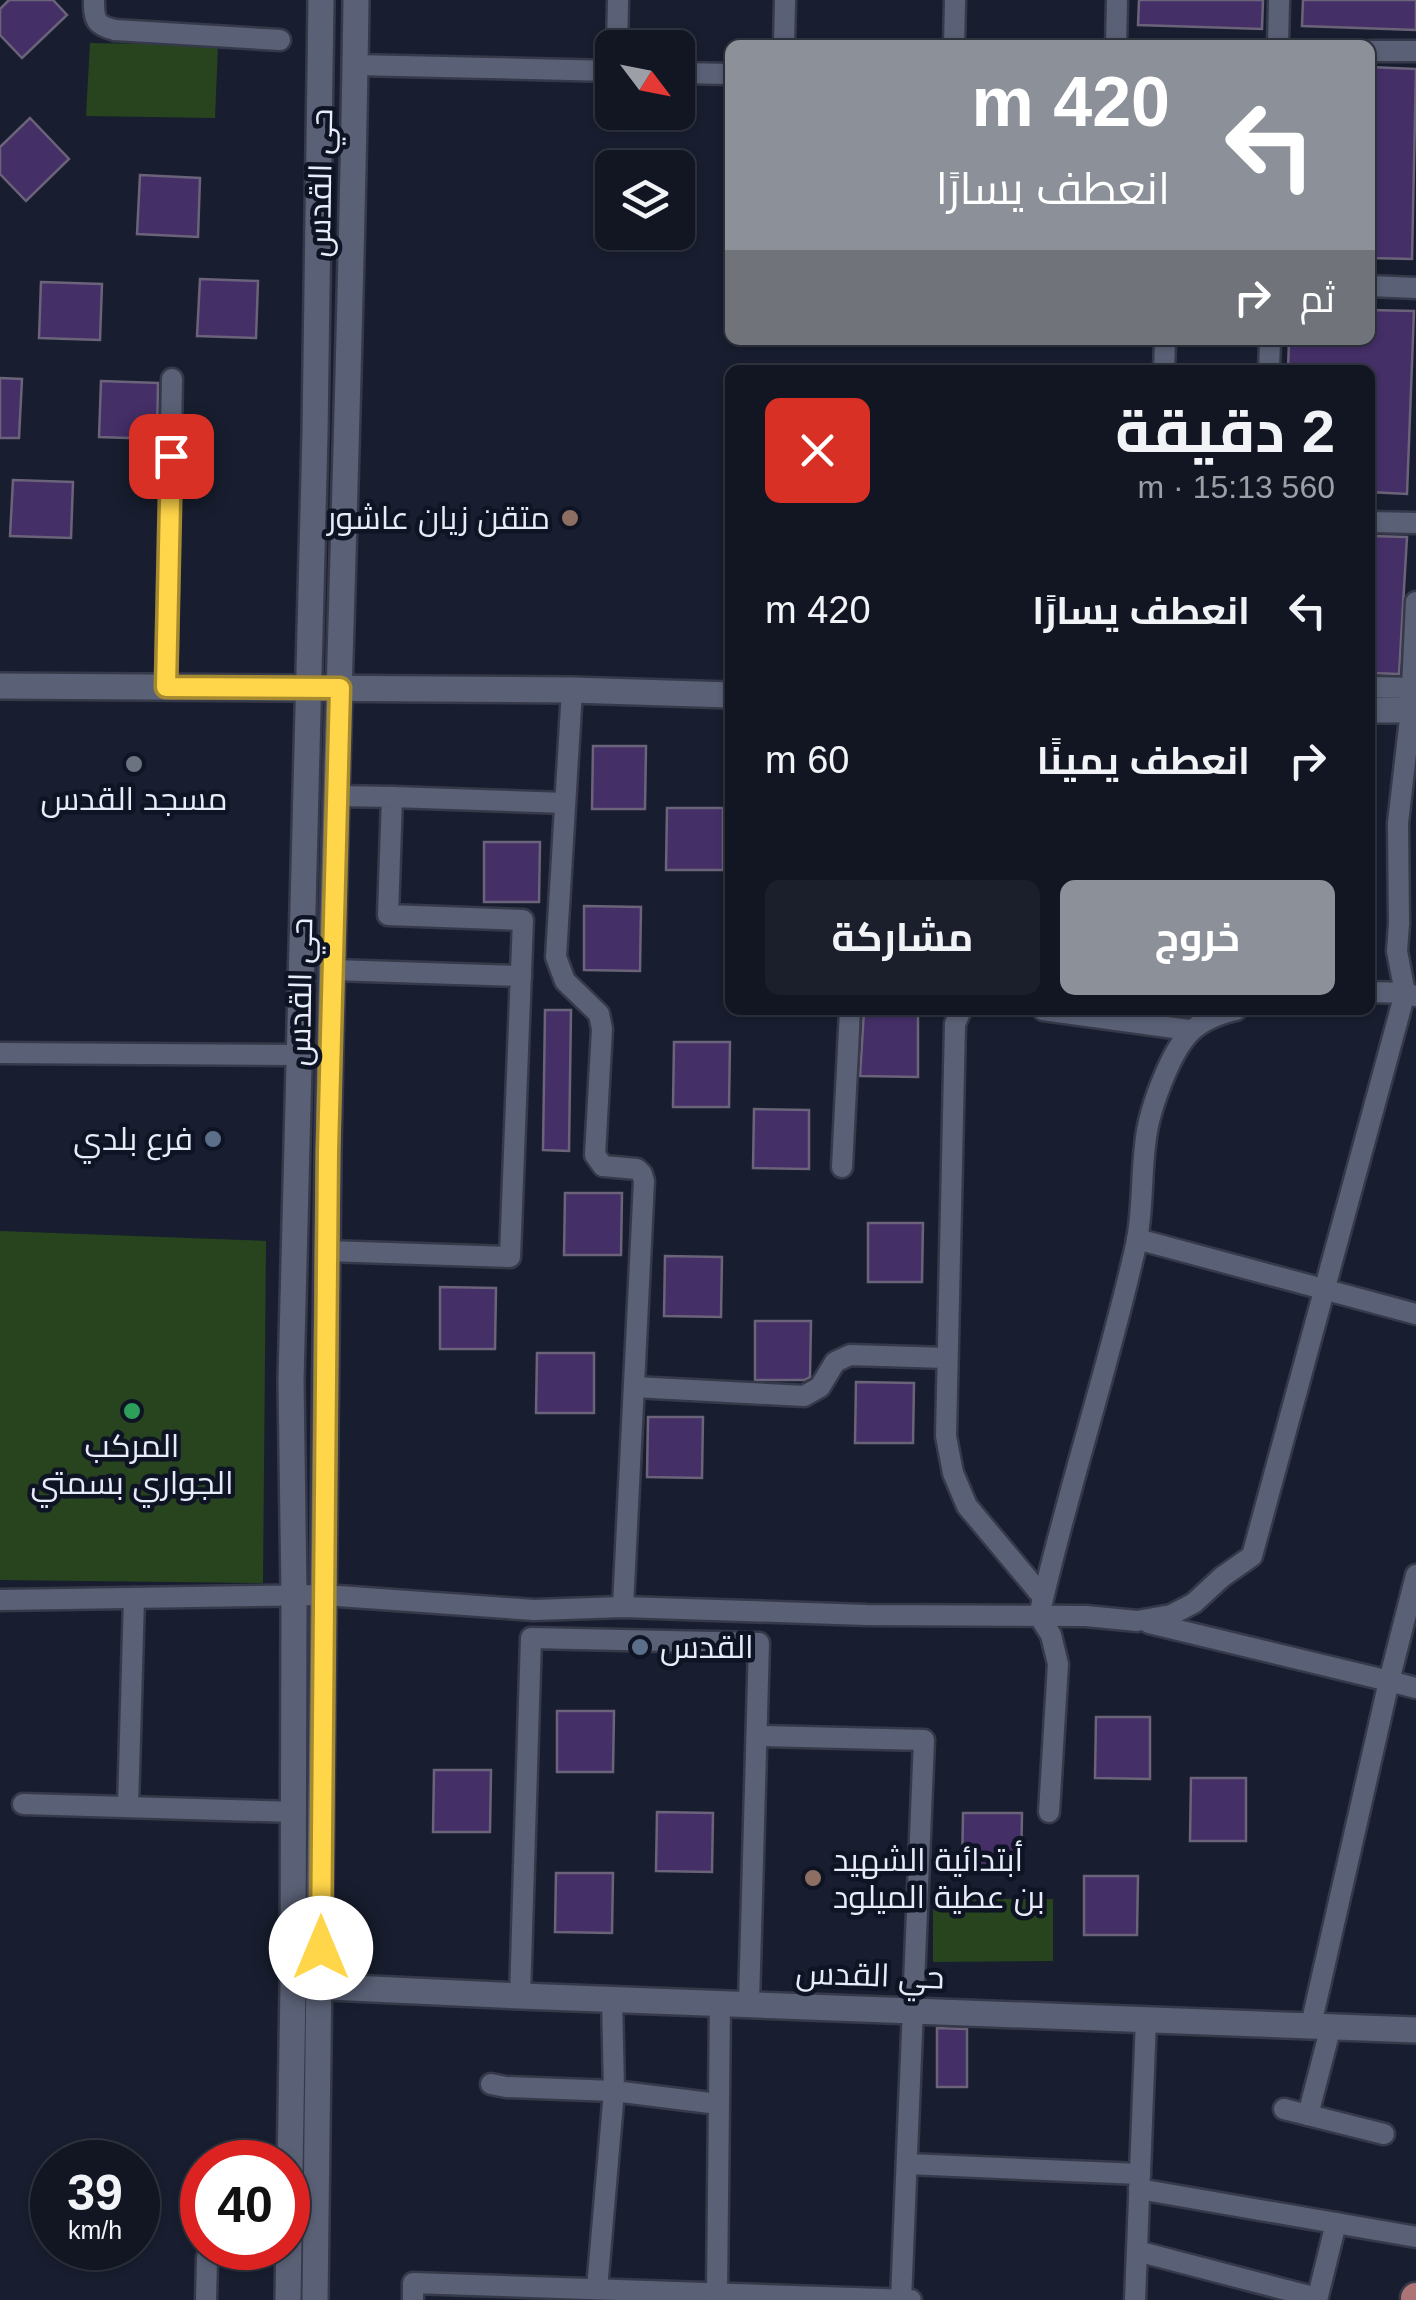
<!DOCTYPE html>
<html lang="ar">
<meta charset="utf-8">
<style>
body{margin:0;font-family:Arial,Cairo,sans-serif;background:#1b1f2b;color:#f1f3f6;direction:rtl;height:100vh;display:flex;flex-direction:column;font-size:38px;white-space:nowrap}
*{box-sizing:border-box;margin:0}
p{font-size:32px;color:#9c9fa6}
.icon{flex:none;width:55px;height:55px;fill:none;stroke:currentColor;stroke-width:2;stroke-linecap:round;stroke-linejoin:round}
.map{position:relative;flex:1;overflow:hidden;direction:ltr}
.sheet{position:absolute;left:725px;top:365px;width:650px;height:650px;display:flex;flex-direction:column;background:#121623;border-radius:15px;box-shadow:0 2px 8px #0004,0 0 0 2px #313541;direction:rtl}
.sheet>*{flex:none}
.banner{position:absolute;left:725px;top:40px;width:650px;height:305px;border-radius:15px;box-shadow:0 2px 8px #0004,0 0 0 2px #313541;direction:rtl;background:#8c9099;color:#fff;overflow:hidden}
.needle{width:65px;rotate:122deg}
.tools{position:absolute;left:595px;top:30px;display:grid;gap:20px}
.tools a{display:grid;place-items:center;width:100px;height:100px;border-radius:15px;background:#121623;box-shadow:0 2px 8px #0004,0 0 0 2px #313541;font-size:50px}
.speed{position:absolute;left:30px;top:2140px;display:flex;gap:20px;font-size:50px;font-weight:700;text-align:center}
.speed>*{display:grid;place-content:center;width:130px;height:130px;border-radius:50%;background:#121623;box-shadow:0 2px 8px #0004,0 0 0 2px #313541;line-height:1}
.speed small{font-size:25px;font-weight:400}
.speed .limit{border:15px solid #d22;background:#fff;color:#111}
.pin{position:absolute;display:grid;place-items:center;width:85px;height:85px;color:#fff;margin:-42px;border-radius:20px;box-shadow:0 5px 15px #0006}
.me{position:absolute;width:110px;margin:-55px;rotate:0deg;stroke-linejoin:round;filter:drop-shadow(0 0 8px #0008)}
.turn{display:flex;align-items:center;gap:35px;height:210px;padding:0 40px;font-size:45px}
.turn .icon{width:130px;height:130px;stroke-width:2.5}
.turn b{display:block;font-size:70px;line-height:85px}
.then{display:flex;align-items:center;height:95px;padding:0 40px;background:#0003;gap:20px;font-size:38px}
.round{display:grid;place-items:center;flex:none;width:105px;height:105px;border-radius:15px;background:#1b1f2b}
.summary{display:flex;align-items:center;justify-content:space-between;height:170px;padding:0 40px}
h1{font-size:60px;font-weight:700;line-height:75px}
.primary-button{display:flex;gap:20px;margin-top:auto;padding:20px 40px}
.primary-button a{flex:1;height:115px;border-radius:15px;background:#8c9099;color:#fff;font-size:40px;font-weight:700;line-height:115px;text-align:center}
.primary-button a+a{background:#1b1f2b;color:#f1f3f6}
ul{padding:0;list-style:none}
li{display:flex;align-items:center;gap:30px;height:150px;padding:0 40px}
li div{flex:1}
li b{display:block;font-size:38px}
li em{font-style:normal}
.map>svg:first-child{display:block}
.green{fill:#27441f}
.building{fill:#442f67;stroke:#6a6379;stroke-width:2.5}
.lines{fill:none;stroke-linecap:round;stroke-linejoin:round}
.minor-casing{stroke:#363949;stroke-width:25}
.tertiary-casing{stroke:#363949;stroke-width:30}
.primary-casing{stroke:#363949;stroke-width:35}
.minor{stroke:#5a6176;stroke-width:20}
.tertiary{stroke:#5a6176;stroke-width:25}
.primary{stroke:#ac7475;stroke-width:30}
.route-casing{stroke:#a68a30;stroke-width:25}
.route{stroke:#ffd54a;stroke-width:18}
.education-dot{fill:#8d6e63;stroke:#0f1425;stroke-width:4}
.worship-dot{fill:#6b7280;stroke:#0f1425;stroke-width:4}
.service-dot{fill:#5c6f8a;stroke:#0f1425;stroke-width:4}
.leisure-dot{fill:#2e9e5b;stroke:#0f1425;stroke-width:4}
.labels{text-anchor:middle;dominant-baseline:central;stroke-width:9;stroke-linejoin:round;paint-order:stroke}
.street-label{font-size:32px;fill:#e8ecf9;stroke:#0f1425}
.poi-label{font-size:32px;fill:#e8ecf9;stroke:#0f1425;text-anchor:end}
</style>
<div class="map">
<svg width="1416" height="2300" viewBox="0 0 1416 2300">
<rect width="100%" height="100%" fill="#181e2f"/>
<g class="green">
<path d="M90 43 218 45 215 118 86 116Z"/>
<path d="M0 1231 266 1241 263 1583 0 1580Z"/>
<path d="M933 1899H1053V1961L933 1962Z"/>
</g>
<g class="building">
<path d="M9 0H53L67 15 22 58 0 35V9Z"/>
<path d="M1139 0H1263L1262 29 1138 25Z"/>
<path d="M1303 0H1416V30L1302 26Z"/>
<path d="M1370 67 1416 69 1412 259 1370 258Z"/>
<path d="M30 118 69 159 26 201 0 174V147Z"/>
<path d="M140 175 200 178 198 237 137 234Z"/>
<path d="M200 279 258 281 256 338 197 336Z"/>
<path d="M41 282 102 284 100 340 39 338Z"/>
<path d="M1370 310 1414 311 1407 494 1370 492V370H1288L1289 340H1370Z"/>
<path d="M0 378 22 379 19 438H0Z"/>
<path d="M101 381 158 383 157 439 99 437Z"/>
<path d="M13 480 73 482 71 538 10 536Z"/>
<path d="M1370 536 1407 537 1399 674 1370 673Z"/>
<path d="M593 746H646L645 809H592Z"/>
<path d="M667 808H723V870H666Z"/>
<path d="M484 842H540L539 902H484Z"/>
<path d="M584 906 641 907 640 971 584 970Z"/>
<path d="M545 1010H571L569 1151 543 1150Z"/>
<path d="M864 1010H918V1077L860 1076Z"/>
<path d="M674 1042H730L729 1107H673Z"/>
<path d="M754 1109 809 1110V1169L753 1168Z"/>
<path d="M565 1193H622L621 1255H564Z"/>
<path d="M868 1223H923L922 1282H868Z"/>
<path d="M665 1256 722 1257 721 1317 664 1316Z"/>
<path d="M440 1287 496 1288 495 1349H440Z"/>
<path d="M755 1321H811L810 1377 804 1380H755Z"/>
<path d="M537 1353H594V1413H536Z"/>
<path d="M856 1382 914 1383 913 1443H855Z"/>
<path d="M648 1417H703L702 1478 647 1477Z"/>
<path d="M557 1711H614L613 1772H557Z"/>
<path d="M1096 1717H1150V1779L1095 1778Z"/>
<path d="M434 1770H491L490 1832H433Z"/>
<path d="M1191 1778H1246V1841H1190Z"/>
<path d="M657 1812 713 1813 712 1872 656 1871Z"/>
<path d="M963 1813H1022L1021 1873 962 1872Z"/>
<path d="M556 1873H613L612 1933 555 1932Z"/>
<path d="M1084 1876H1138L1137 1935H1084Z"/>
<path d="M937 2028 967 2029V2087H937Z"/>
</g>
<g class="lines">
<g class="minor-casing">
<g id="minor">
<path d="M94 0C94 20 95 25 115 30L280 40"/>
<path d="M784 45 785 0"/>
<path d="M954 45 955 0"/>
<path d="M1116 45 1117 0"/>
<path d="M1278 45 1279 0"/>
<path d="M617 48 618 0"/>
<path d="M1370 51H1416"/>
<path d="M355 65 612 71"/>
<path d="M678 73 730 74"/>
<path d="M1370 286 1416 288"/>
<path d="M1164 370 1165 340"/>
<path d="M1269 370 1270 340"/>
<path d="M1370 522 1416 523"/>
<path d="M166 687 172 379"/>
<path d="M1370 687 1416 688"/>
<path d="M572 690 556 957 565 981 599 1014 602 1029 595 1155 603 1166 637 1169 642 1174 644 1181 623 1607"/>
<path d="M392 797 565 803"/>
<path d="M333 970 521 976"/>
<path d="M1370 992 1405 993 1416 996"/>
<path d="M961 1010 955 1024 946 1436 953 1473 967 1506 1043 1597"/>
<path d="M1043 1010 1189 1030"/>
<path d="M0 1053 299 1055"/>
<path d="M842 1167 850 1010"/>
<path d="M1137 1239 1416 1314"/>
<path d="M327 1251 510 1257 523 920 388 915 392 797 337 796"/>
<path d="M634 1387 804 1396 820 1387 835 1362 850 1355 947 1358"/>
<path d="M0 1600 324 1595 534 1610 623 1607 867 1615 1086 1616 1137 1621 1171 1615 1194 1603 1222 1577 1252 1556 1405 993 1397 951 1399 924 1398 823 1411 710 1416 602"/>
<path d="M1149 1623 1389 1681 1416 1575"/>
<path d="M757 1736 924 1740 901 2300"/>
<path d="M23 1804 294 1812"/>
<path d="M128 1807 134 1598"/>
<path d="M1049 1812 1058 1664 1051 1635 1039 1616C1067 1491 1108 1370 1136 1245 1143 1213 1141 1178 1145 1146 1147 1121 1156 1095 1166 1072 1182 1035 1196 1019 1236 1010"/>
<path d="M520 1996 531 1638 759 1643 749 2003"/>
<path d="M1311 2025 1389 1681 1416 1688"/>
<path d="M491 2084 506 2087 614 2091 718 2104"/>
<path d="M1284 2109 1384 2134"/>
<path d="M1308 2115 1331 2026"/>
<path d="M907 2164 1140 2174"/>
<path d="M1139 2189 1416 2237"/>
<path d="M1137 2251 1317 2298"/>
<path d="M597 2289 614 2091 612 1998"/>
<path d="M206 2300 207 2258"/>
<path d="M413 2300V2283L911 2300"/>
<path d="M719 2300 717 2293 720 2002"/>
<path d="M1135 2300 1146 2019"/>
<path d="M1317 2300 1336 2223"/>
</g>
</g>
<g class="tertiary-casing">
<g id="tertiary">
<path d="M0 686 572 690 730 695"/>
<path d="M1370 710H1416"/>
<path d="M308 1986 520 1996 1416 2030"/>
<path d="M288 2300 293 1985 294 1595 291 1380 315 434 321 0"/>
<path d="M315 2300C322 1919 322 1537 328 1156 334 770 351 385 356 0"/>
</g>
</g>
<g class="primary-casing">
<path id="primary" d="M1416 2300V2298"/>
</g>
<use href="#minor" class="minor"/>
<use href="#tertiary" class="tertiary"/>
<use href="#primary" class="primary"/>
</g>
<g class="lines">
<g class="route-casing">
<path id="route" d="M171 456 166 687 340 688 328 1152 321 1948"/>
</g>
<use href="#route" class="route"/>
</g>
<g class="education-dot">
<circle cx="570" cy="518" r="10"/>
<circle cx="813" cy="1878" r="10"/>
</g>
<circle class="worship-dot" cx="134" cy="764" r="10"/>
<g class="service-dot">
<circle cx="213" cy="1139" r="10"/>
<circle cx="640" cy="1647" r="10"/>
</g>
<circle class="leisure-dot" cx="132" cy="1411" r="10"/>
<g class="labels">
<g class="street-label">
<text transform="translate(320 183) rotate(-89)">حي القدس</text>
<text transform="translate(300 992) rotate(-89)">حي القدس</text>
<text transform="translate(870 1975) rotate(2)">حي القدس</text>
</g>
<g class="poi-label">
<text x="550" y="518">متقن زيان عاشور</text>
<text x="134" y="799" text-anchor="middle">مسجد القدس</text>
<text x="193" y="1139">فرع بلدي</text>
<text x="132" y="1446" text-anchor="middle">المركب<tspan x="132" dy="37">الجواري بسمتي</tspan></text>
<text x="660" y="1647" text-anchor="start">القدس</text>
<text x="833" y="1860" text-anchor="start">أبتدائية الشهيد<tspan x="833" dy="37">بن عطية الميلود</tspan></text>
</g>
</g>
</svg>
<div class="tools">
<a><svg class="needle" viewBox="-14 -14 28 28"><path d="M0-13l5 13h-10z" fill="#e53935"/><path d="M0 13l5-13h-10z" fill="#9c9fa6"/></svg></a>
<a><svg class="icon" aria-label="layers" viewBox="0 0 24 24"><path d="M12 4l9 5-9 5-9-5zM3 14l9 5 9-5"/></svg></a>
</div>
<div class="speed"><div>39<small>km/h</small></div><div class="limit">40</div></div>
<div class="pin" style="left:171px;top:456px;background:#d93025"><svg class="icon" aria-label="arrive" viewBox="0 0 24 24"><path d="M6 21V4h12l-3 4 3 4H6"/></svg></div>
<svg class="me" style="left:321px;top:1948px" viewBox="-20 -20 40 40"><circle r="19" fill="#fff"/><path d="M0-13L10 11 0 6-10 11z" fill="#ffd54a"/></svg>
<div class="banner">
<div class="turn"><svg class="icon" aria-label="left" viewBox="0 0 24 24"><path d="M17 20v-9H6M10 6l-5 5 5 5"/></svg><div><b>420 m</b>انعطف يسارًا</div></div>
<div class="then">ثم<svg class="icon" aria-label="right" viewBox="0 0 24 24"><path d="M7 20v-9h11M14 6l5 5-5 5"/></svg></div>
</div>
<section class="sheet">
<div class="summary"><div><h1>2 دقيقة</h1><p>560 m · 15:13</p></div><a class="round" style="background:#d93025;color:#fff"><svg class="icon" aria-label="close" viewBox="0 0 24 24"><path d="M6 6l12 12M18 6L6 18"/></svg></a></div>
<ul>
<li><svg class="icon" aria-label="left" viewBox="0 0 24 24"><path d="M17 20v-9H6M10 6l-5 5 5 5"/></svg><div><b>انعطف يسارًا</b></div><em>420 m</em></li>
<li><svg class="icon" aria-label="right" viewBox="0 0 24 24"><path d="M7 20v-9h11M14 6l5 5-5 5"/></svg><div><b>انعطف يمينًا</b></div><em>60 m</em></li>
</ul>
<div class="primary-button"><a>خروج</a><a>مشاركة</a></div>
</section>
</div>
